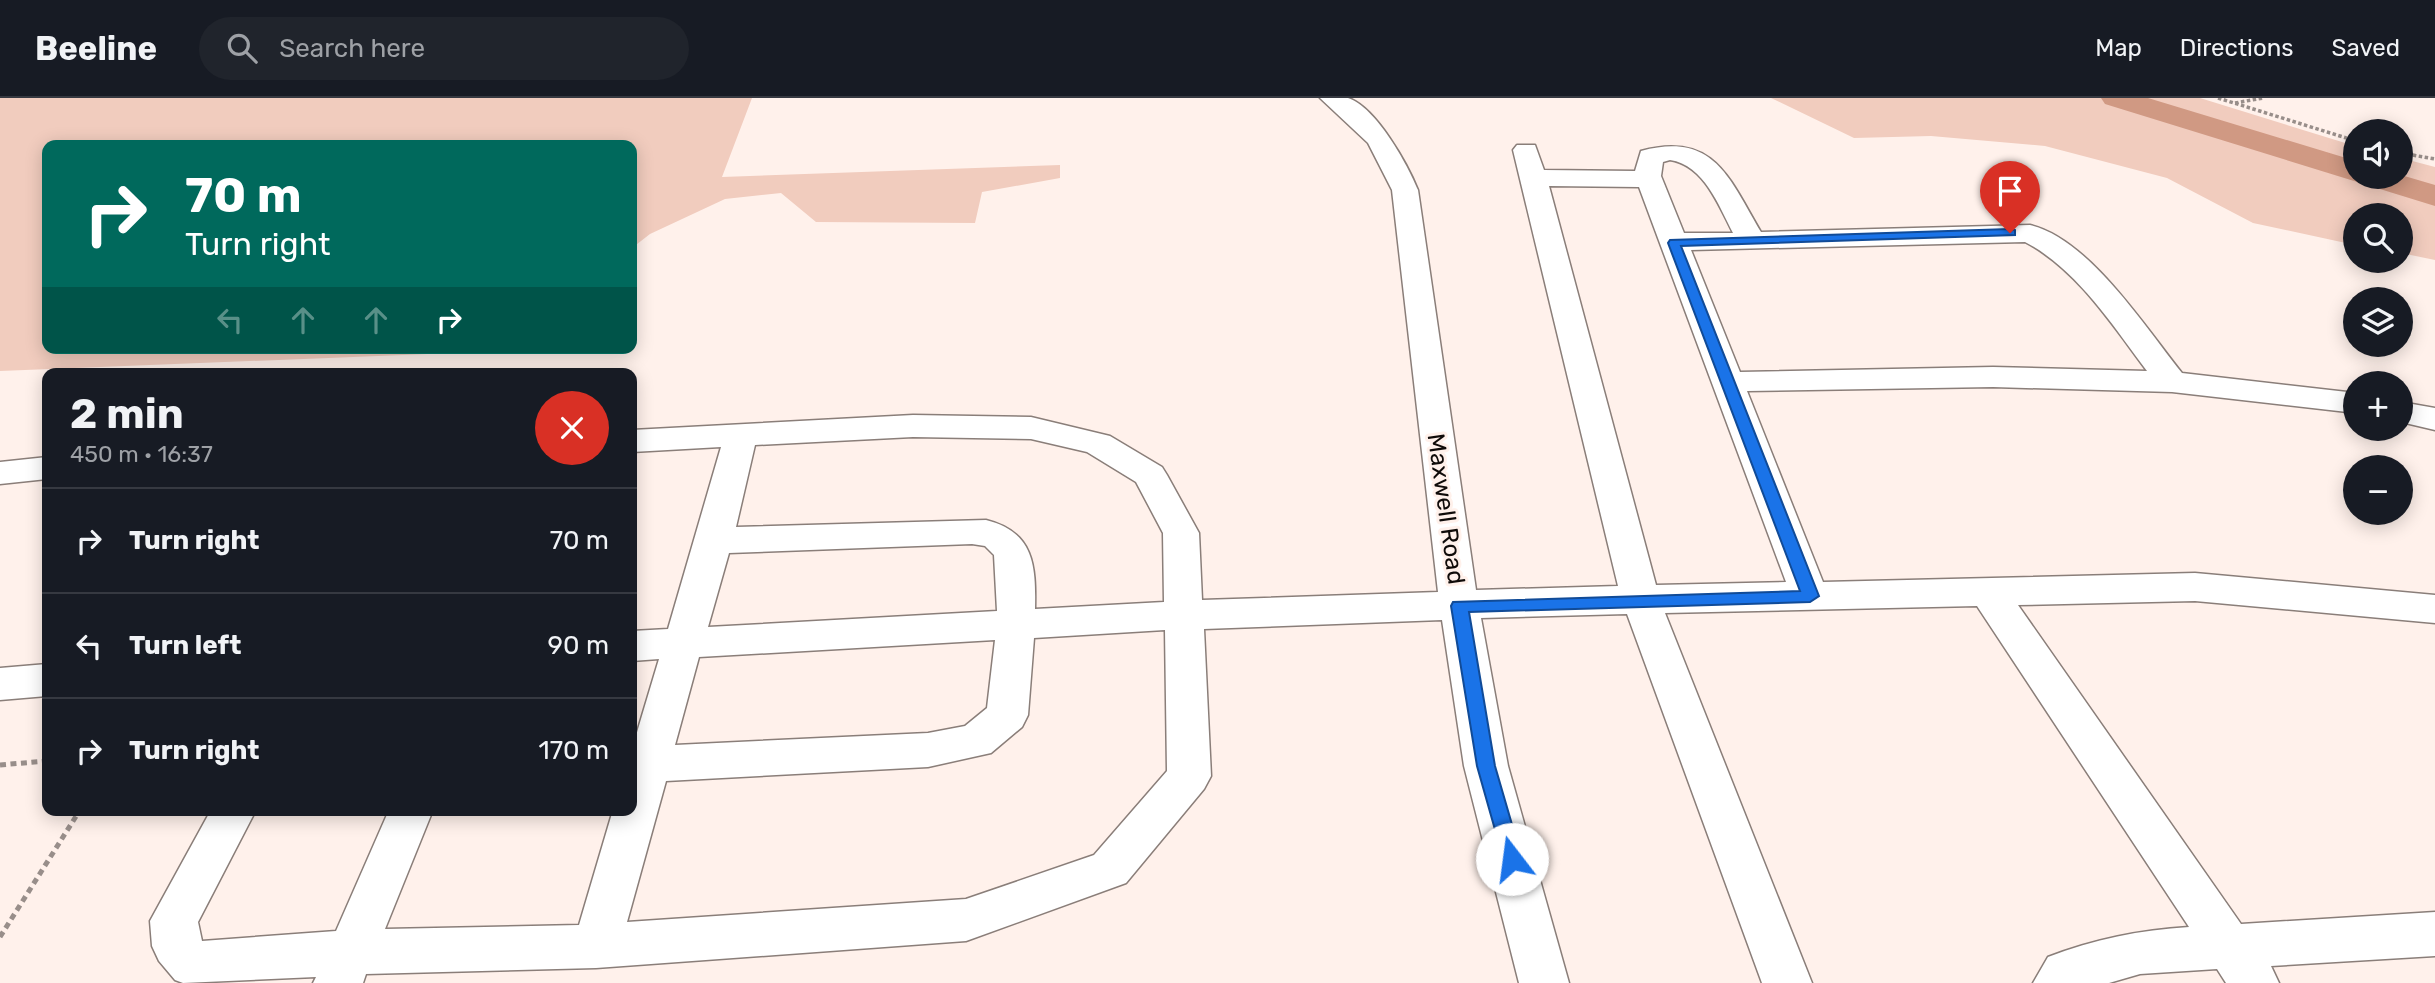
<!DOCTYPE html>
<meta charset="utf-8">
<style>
body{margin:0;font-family:Rubik,sans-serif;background:#20242c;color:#f1f3f6;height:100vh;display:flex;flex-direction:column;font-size:26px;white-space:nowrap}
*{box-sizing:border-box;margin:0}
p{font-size:23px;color:#9ea1a6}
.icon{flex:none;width:38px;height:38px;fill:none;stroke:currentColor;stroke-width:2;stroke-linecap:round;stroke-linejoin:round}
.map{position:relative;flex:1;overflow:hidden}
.drawer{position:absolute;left:42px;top:270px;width:595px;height:448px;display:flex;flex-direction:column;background:#171b24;border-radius:14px;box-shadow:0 4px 18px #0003}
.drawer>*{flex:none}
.banner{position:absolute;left:42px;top:42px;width:595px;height:214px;border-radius:14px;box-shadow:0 4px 18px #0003;background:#00695c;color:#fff;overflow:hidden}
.tools{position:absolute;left:2343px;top:21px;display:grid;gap:14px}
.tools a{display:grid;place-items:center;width:70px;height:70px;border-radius:50%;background:#171b24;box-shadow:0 4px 18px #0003;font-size:35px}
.pin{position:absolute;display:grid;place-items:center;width:60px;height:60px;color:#fff;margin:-72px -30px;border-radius:50% 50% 50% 0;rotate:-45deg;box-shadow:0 0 7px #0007}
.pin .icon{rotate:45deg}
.me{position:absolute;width:77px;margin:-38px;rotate:345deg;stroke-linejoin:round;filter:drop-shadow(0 0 5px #0008)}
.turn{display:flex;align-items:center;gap:24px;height:147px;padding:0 28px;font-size:32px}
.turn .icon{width:91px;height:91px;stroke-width:2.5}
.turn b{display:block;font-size:49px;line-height:60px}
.lanes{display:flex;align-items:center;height:66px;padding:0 28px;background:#0003;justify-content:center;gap:35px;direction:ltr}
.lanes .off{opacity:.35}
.round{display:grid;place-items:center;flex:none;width:74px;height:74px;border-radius:37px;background:#20242c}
.headline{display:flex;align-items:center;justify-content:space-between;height:119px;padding:0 28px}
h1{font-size:42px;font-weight:700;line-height:52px}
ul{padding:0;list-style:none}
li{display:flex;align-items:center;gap:21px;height:105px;padding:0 28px;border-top:2px solid #363941}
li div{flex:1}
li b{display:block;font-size:26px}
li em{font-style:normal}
header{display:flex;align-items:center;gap:42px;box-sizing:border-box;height:98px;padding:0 35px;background:#171b24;border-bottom:2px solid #363941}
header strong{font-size:33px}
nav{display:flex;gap:38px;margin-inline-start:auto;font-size:24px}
.search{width:490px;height:63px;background:#20242c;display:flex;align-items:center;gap:18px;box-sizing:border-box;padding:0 24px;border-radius:38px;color:#9ea1a6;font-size:26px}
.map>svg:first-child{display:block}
.green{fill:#f1ccbe}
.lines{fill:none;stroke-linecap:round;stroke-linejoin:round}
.river{fill:#d09983;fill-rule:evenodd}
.minor-casing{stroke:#8a7e79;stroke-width:3}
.path-far1{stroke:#988e8a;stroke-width:3.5;stroke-dasharray:3.5 2.5;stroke-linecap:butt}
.path{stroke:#988e8a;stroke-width:5;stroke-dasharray:6 4.5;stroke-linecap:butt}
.minor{fill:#fff;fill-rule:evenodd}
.route{fill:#1a73e8;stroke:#114b97;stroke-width:2}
.labels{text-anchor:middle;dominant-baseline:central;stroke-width:6;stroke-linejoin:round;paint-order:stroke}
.street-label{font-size:24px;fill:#0f0b09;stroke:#fff1eb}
</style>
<header>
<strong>Beeline</strong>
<div class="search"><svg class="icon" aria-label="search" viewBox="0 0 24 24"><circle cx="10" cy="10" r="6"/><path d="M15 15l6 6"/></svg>Search here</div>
<nav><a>Map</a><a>Directions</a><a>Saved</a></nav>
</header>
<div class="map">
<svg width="2435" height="885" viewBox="0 0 2435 885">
<rect width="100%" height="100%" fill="#fff1eb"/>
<g class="green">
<path d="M0 0H752L722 79 1060 67V80L982 94 975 125 816 124 781 95 725 101 650 136 632 150V47H47V250H506L502 253 0 273Z"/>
<path d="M1771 0H2200L2355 48 2356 79H2401V60L2435 69V162L2401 155V117H2356L2355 147 2253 125 2167 80 2045 48 1931 38 1854 40Z"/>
</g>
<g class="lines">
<path class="river" d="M2101 0H2148L2356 63V79L2401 77 2435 87V108L2105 6Z"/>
<g class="minor-casing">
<g id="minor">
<path d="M1320 0C1328 0 1340 0 1348 0 1376 9 1408 67 1418 92L1476 492 1618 488 1513 52 1517 47H1535L1544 72 1635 73 1641 53C1714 33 1729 80 1761 134L2030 127C2089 141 2145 229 2182 275L2356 295V315L2172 294 1993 289 1747 293 1823 484 2195 475 2435 497V525L2195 503 2018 507 2241 826 2435 814V858L2271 868 2279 885H2226L2217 871 2140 876 2109 885H2033L2048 859C2094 841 2140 832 2189 829L1977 508 1665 515 1812 885H1762L1627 516 1481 520 1508 668 1569 885H1519L1464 668 1442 522 1204 531 1211 678 1204 691 1126 785 966 843 596 870 366 876 363 885H313L316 879 183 885 175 882 159 863 152 848 150 823 211 712H256L198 824 202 843 336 833 389 712H433L385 831 579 827 613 712H632V651L659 561 632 563V533L668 531 721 349 632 354V332L913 317 1031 319 1110 338 1162 369 1167 377 1199 435 1202 502 1438 494 1392 92 1368 45ZM1670 62C1704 67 1719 108 1733 135H1684L1661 78 1663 64ZM1549 88 1639 89 1786 484 1656 487ZM2025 144C2077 171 2113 228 2147 273L1993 269 1740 274 1691 152ZM913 339 1031 341 1087 354 1136 384 1163 435 1164 504 1035 511C1036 467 1034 434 986 422L736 429 755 347ZM972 446 985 448 994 457 997 513 708 529 729 455ZM1165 532 1167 673 1094 757 966 801 627 824 666 683 928 669 991 655 1022 629 1028 617 1034 540ZM995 542 987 610 965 628 928 635 675 647 699 559Z"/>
<path d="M2401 304 2435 310V332L2401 324Z"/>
<path d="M47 359V381L0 386V364Z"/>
<path d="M47 566V598L0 602V570Z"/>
</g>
</g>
<g class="path-far1">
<path d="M2218 0 2356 43"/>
<path d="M2235 5 2263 0"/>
<path d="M2401 55 2435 61"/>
</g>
<g class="path">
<path d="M0 667 47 663"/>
<path d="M0 839 80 712"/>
</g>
<use href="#minor" class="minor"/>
</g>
<path class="route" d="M2010 131 2015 132V137L1681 148 1819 498 1810 504 1469 514 1495 668 1522 761 1519 767 1512 769 1505 767 1477 668 1451 508 1453 504 1800 493 1668 145 1670 142Z"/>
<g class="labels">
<g class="street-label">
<text transform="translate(1446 411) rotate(82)">Maxwell Road</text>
</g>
</g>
</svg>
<div class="tools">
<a><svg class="icon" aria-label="sound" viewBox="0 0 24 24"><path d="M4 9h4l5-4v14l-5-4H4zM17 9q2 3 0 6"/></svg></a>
<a><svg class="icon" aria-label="search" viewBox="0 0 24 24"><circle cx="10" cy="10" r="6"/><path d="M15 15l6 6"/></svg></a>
<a><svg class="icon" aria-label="layers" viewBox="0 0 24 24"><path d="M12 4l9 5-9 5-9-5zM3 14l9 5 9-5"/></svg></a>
<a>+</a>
<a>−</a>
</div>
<div class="pin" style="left:2010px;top:135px;background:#d93025"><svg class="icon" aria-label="arrive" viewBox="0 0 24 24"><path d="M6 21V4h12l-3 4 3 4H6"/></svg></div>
<svg class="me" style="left:1512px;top:761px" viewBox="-20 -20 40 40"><circle r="19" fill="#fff"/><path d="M0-13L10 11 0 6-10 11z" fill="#1a73e8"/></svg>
<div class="banner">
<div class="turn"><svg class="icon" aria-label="right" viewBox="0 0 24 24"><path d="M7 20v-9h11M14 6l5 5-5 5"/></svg><div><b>70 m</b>Turn right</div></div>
<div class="lanes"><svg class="icon off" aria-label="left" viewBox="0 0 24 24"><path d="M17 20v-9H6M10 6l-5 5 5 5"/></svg><svg class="icon off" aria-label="ahead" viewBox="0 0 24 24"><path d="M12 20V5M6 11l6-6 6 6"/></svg><svg class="icon off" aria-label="ahead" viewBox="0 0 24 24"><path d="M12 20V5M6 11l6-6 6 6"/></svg><svg class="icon" aria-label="right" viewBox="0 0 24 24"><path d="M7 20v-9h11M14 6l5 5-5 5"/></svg></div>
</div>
<section class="drawer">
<div class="headline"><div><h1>2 min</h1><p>450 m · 16:37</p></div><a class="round" style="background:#d93025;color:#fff"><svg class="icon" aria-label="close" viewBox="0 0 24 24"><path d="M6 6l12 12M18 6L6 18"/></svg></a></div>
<ul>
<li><svg class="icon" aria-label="right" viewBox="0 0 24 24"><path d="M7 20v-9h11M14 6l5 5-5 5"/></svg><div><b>Turn right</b></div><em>70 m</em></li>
<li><svg class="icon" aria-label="left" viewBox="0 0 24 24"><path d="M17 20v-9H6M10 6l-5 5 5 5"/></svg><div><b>Turn left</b></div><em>90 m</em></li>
<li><svg class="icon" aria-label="right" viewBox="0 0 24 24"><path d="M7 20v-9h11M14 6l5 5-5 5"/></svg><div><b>Turn right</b></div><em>170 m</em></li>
</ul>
</section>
</div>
